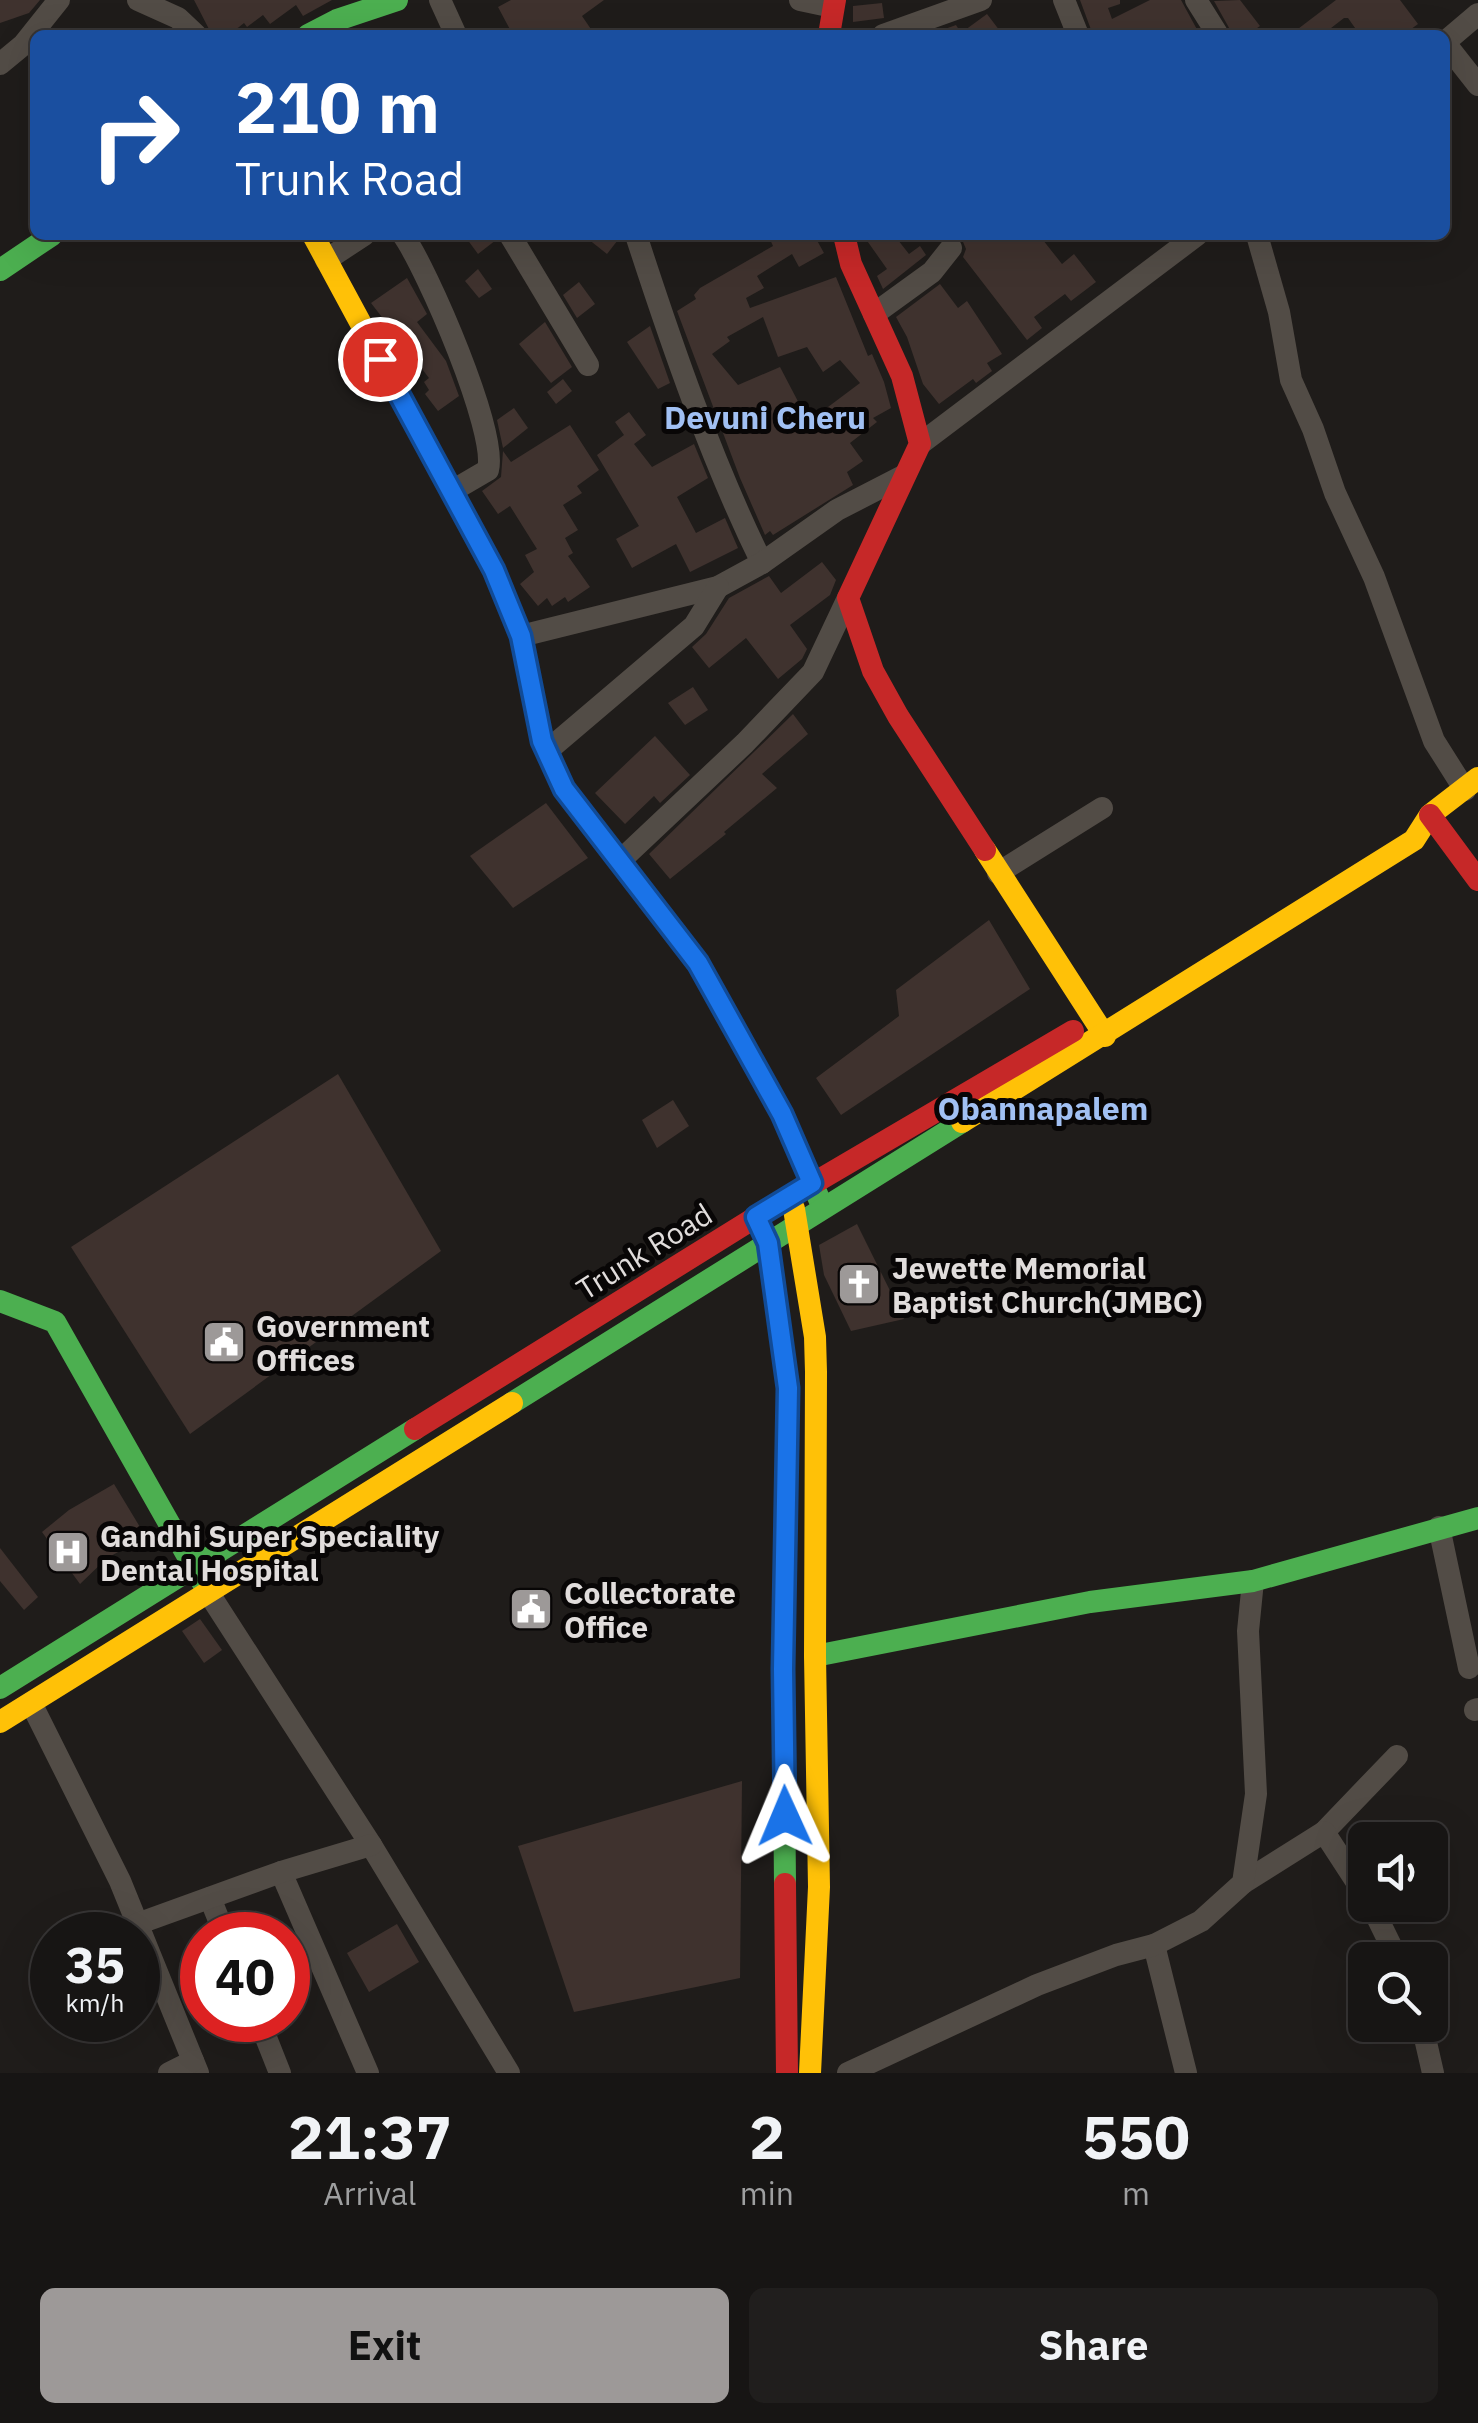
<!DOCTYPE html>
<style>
body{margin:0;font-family:"IBM Plex Sans",sans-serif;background:#201e1d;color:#f1f3f6;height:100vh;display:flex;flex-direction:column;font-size:38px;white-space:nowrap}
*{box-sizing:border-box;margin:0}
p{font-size:32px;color:#9e9fa0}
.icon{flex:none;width:55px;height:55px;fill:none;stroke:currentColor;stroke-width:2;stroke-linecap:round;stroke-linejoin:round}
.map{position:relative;height:2073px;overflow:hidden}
.sheet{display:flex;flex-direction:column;background:#171514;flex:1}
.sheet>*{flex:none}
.top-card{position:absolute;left:30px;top:30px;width:1420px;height:210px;border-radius:15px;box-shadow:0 10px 40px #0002,0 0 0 2px #363434;background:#1a4fa0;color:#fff;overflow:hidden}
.controls{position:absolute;left:1348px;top:1822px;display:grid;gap:20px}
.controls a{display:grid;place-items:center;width:100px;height:100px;border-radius:15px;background:#171514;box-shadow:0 10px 40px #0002,0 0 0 2px #363434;font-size:50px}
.speed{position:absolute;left:30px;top:1912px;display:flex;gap:20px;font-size:50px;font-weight:700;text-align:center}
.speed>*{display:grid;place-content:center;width:130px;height:130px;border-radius:50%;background:#171514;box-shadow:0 10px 40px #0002,0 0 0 2px #363434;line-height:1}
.speed small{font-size:25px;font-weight:400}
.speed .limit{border:15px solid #d22;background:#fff;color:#111}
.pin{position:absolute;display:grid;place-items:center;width:85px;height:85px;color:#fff;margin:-42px;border:5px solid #fff;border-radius:50%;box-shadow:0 2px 10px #0007}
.me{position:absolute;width:110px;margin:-55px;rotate:359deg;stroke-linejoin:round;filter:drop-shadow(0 0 8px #0008)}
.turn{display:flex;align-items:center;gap:35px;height:210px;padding:0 40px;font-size:45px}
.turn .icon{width:130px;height:130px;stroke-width:2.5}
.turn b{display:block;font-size:70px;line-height:85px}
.eta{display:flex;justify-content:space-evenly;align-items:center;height:170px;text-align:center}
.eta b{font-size:60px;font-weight:700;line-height:70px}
.cta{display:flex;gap:20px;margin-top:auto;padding:20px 40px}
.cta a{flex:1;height:115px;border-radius:15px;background:#9d9998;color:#111;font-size:40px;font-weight:700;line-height:115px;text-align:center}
.cta a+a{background:#201e1d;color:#f1f3f6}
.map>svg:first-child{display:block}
.building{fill:#3f322e;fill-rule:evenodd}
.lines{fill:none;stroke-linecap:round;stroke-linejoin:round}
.street{stroke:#524c46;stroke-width:22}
.fast{stroke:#4caf50;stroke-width:22}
.slow{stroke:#ffc107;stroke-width:22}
.jam{stroke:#c62828;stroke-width:22}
.route-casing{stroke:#114b97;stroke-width:25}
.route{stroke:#1a73e8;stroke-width:18}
.labels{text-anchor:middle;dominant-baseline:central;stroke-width:10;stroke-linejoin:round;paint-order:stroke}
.street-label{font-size:30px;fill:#e1dddc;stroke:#080606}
.poi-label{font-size:30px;font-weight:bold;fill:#e1dddc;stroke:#080606;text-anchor:start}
.neighbourhood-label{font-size:32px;font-weight:bold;fill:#a1c0f3;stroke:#080606}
</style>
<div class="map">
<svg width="1478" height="2073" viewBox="0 0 1478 2073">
<rect width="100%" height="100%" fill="#1f1c1a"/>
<g class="building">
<path d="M0 0H40L29 13 0 23Z"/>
<path d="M194 0H332L303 16 296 5 270 24 263 15 247 27 244 23 229 35H212Z"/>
<path d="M511 0H604L582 16 595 35H513L498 7Z"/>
<path d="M1080 0H1120V4L1108 8 1112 19 1150 0H1181L1200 35H1093Z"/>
<path d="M1240 0 1260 26 1247 35H1233L1214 1Z"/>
<path d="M1336 0H1400L1418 24 1403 35H1360L1348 18H1344L1322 35H1290Z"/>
<path d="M882 3 884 18 853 22V6Z"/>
<path d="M987 14 1003 35H928L956 25 961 33Z"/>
<path d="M464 235H495L496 240 478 254Z"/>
<path d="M583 235H621V236L607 254Z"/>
<path d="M768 235H814L824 253 799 267 792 254 757 276 764 288 746 298 750 308 836 277 868 356 872 354 884 382 891 408 873 418 877 422 850 443 863 461 847 472 853 485 773 535 770 531 765 535 740 478 677 311 696 299 694 295 700 288 773 246ZM763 317 778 357 807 347 823 372 840 360 860 383 816 416 808 407 803 411 780 367 738 385 712 354 730 341 727 337Z"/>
<path d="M863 235H894L909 254 920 246 926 255 883 289 877 276 887 269Z"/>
<path d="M964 235H1039L1062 264 1074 254 1096 282 1071 301 1065 294 1034 317 1042 328 1027 340 963 257 966 249 961 237Z"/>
<path d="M478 269 492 289 479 298 465 281Z"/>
<path d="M407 278 427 314 417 322 446 361 459 396 438 411 425 394 429 390 424 382 429 378 371 303Z"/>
<path d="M579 282 595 304 577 318 563 295Z"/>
<path d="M940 284 958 308 967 301 1002 354 987 363 992 371 976 383 973 379 939 404 923 384 907 337 896 317Z"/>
<path d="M545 322 572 367 551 383 519 344Z"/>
<path d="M650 326 670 383 658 389 627 342Z"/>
<path d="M563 379 572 391 556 404 547 392Z"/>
<path d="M514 408 528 428 503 448 497 420Z"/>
<path d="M629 412 646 435 634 444 652 467 694 444 708 478 677 497 696 533 725 518 738 548 690 572 676 544 632 568 616 539 639 526 597 455 624 435 615 422Z"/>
<path d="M570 425 599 470 577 486 582 493 563 505 578 530 565 538 573 553 568 556 590 587 568 602 565 597 552 606 547 598 538 606 520 584 534 572 525 555 537 549 510 506 498 514 482 491 501 477 503 451 511 462Z"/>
<path d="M822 562 836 580 830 595 790 625 807 649 802 659 778 679 746 638 709 668 692 647 706 634 729 598 769 576 781 593Z"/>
<path d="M693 687 708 710 685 725 668 703Z"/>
<path d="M793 714 808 734 762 774 777 788 724 832 726 834 670 879 649 854Z"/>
<path d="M655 736 690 775 660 803 654 796 625 824 595 793Z"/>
<path d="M546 803 588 858 513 908 470 856Z"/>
<path d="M989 920 1030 989 841 1115 816 1078 899 1016 896 990Z"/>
<path d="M338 1074 441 1251 190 1434 71 1247Z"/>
<path d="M673 1100 689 1126 657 1148 642 1120Z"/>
<path d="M857 1224 904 1319 851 1331 824 1275 819 1245Z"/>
<path d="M114 1484 146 1537 107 1558 80 1584 42 1532 69 1510Z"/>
<path d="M0 1548 38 1597 24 1610 0 1581Z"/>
<path d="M200 1619 222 1650 204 1663 182 1631Z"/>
<path d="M742 1781 740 1978 574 2012 518 1846Z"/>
<path d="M397 1924 419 1962 369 1992 347 1953Z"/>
</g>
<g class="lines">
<g class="street">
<path d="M138 0 178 18 196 35"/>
<path d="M440 0 456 35"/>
<path d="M800 0 833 7"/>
<path d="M1064 0 1078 35"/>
<path d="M1196 0 1218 35"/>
<path d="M883 35 981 0"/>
<path d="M1445 42 1478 14"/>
<path d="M1445 43 1478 85"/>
<path d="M0 64 23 45 59 0"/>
<path d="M403 235C427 269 498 432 488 470L452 491"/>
<path d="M510 235 588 365"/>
<path d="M636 235C672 346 711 459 762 563"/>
<path d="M1257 235 1279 312 1291 380 1313 429 1335 493 1374 577 1434 741 1465 790"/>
<path d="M326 260 364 235"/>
<path d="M874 314 932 272 951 248"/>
<path d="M920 444 1197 235"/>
<path d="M521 636 718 587 762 563 837 510 903 476"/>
<path d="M547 751 694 626 718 587"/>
<path d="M621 860 745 743 813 672 848 598"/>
<path d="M998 873 1102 808"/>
<path d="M1439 1527 1469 1668"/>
<path d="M208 1592 371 1845 509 2073"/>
<path d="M31 1703 120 1881 198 2073"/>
<path d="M1475 1710 1478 1709"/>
<path d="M1324 1832 1397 1756"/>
<path d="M281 1872 368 2073"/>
<path d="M1243 1883 1324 1832 1365 1895"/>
<path d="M210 1898 225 1935"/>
<path d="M1371 1905 1398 1960"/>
<path d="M137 1924 281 1872 371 1845"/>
<path d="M1154 1945 1186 2073"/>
<path d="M259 2020 280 2073"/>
<path d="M1422 2025 1433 2073"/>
<path d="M169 2073 193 2061"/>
<path d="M848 2073 1037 1985 1116 1955 1154 1945 1201 1921 1243 1883 1256 1794 1248 1631 1253 1581"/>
</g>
<g class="fast">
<path d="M308 35 337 20 397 0"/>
<path d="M0 270 52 235"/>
<path d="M635 881 698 963 782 1114 820 1201"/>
<path d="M762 1229 768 1243 788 1388 783 1669 785 1884"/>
<path d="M0 1301 55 1322 204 1585"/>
<path d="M512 1403 962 1122"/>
<path d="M815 1656 1090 1602 1253 1581 1478 1518"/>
<path d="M0 1688 415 1429"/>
</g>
<g class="slow">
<path d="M313 235 494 570 521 636 542 741 564 789 635 881"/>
<path d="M985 850 1105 1036"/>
<path d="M962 1122 1414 840 1430 815 1478 778"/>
<path d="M794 1209 815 1337 816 1372 815 1656 819 1887 810 2073"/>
<path d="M0 1722 512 1403"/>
</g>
<g class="jam">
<path d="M829 35 835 0"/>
<path d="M844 235 851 264 902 376 920 444 848 598 873 671 898 716 985 850"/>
<path d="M1430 815 1478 880"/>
<path d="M415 1429 756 1217 1073 1031"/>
<path d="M785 1884 787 2073"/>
</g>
</g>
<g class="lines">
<g class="route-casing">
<path id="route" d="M380 359 494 570 521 636 542 741 564 789 698 963 782 1114 812 1183 756 1217 768 1243 788 1388 783 1669 785 1816"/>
</g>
<use href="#route" class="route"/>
</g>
<defs>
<g id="church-square" transform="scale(2.25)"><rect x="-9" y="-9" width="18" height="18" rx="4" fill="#9d9998" stroke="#080606"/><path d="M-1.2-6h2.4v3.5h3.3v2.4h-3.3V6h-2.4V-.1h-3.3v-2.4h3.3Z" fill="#fff"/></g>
<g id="civic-square" transform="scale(2.25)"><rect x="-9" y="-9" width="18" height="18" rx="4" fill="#9d9998" stroke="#080606"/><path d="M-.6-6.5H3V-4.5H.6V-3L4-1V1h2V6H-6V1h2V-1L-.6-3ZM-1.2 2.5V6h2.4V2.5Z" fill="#fff"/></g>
<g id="hospital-square" transform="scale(2.25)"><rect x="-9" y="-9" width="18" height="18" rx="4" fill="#9d9998" stroke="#080606"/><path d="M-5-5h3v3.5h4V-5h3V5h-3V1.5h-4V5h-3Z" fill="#fff"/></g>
</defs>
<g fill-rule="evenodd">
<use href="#church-square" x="859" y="1284"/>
<use href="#civic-square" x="224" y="1342"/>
<use href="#hospital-square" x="68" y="1552"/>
<use href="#civic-square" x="531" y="1609"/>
</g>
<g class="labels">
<g class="street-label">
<text transform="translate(644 1251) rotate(-32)">Trunk Road</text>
</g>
<g class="poi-label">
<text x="892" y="1267">Jewette Memorial<tspan x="892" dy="34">Baptist Church(JMBC)</tspan></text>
<text x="256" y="1325">Government<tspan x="256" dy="34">Offices</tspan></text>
<text x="100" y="1535">Gandhi Super Speciality<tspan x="100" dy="34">Dental Hospital</tspan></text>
<text x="564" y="1592">Collectorate<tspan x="564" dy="34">Office</tspan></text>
</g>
<g class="neighbourhood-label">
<text x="765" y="417">Devuni Cheru</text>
<text x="1043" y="1108">Obannapalem</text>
</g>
</g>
</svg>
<div class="controls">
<a><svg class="icon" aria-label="sound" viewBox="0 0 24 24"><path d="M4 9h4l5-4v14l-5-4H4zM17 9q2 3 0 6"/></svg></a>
<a><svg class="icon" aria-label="search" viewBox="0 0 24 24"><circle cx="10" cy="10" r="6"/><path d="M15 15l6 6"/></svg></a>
</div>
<div class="speed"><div>35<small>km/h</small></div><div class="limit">40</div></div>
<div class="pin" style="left:380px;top:359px;background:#d93025"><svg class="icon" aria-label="arrive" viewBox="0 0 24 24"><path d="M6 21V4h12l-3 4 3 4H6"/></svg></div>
<svg class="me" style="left:785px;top:1816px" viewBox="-20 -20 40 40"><path d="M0-17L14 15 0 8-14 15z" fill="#1a73e8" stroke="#fff" stroke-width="4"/></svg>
<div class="top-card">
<div class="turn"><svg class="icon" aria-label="right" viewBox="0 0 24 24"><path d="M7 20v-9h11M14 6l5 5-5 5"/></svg><div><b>210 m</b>Trunk Road</div></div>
</div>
</div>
<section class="sheet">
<div class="eta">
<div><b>21:37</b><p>Arrival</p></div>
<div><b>2</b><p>min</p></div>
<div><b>550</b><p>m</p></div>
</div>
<div class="cta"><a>Exit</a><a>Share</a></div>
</section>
